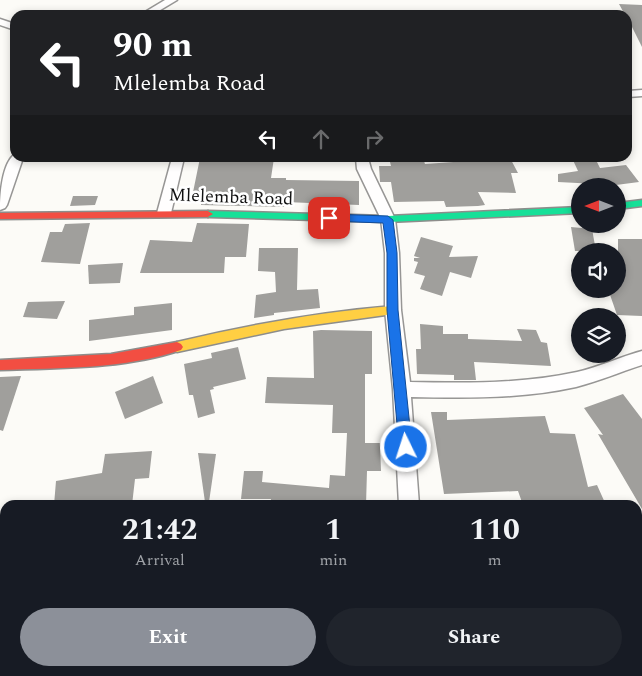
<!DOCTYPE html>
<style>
body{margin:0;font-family:Spectral,serif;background:#20242c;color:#f1f3f6;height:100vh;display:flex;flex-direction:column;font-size:19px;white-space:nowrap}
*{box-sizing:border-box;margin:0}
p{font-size:16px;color:#9ea1a6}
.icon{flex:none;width:28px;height:28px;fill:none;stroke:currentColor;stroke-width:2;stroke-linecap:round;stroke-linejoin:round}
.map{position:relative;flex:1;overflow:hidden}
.panel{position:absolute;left:0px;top:500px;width:642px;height:176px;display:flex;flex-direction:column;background:#171b24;border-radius:15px 15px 0 0;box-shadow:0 2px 8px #0003}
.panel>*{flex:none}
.guide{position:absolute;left:10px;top:10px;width:622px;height:152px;border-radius:15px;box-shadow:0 2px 8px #0003;background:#202124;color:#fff;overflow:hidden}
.needle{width:32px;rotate:270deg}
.controls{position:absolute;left:571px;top:178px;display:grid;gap:10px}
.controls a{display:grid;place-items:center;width:55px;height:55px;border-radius:50%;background:#171b24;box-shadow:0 2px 8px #0003;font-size:25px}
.pin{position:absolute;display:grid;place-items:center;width:42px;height:42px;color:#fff;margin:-21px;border-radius:10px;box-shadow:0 2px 8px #0006}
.me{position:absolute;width:55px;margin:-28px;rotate:356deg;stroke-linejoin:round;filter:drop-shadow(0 0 4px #0008)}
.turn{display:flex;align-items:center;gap:18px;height:105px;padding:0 20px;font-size:22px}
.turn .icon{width:65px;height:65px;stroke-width:2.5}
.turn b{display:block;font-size:35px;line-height:42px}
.lanes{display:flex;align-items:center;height:48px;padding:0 20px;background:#0003;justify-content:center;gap:25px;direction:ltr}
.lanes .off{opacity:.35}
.eta{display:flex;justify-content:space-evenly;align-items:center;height:85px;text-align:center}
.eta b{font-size:30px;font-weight:700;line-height:35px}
.primary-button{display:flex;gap:10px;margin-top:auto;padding:10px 20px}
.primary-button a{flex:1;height:58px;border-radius:30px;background:#8c9099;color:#fff;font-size:20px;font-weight:700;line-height:58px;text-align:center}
.primary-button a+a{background:#20242c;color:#f1f3f6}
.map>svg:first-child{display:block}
.building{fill:#a09f9c}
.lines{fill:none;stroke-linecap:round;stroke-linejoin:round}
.street-casing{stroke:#979695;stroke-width:3}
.fast-casing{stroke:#8d8d8b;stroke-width:3}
.slow-casing{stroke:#8d8d8b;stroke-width:3}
.jam-casing{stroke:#8d8d8b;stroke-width:3}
.street{fill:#fffefe;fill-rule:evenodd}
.fast{fill:#16e098;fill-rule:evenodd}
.slow{fill:#ffcf43;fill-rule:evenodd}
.jam{fill:#f24e42;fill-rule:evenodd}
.route{fill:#1a73e8;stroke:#114b97}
.labels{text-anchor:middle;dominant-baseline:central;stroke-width:5;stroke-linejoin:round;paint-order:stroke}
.street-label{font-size:18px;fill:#111;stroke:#fff}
</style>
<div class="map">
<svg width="642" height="676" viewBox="0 0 642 676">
<rect width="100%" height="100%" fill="#fcfbf7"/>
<g class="building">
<path d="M619 4 642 5V47L628 19V15H625Z"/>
<path d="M200 158H274L271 178H286V180L359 181V205L285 202 284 207 201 205V202H191Z"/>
<path d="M389 158H423L425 164 510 158 518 173H511L516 193 478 192 485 205 478 206 446 207 444 201 394 202 391 182H380L379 166H391Z"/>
<path d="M572 158H595L600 168 626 165 639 182 616 185 558 182V174L578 171Z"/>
<path d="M73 196H98L95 205 70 206Z"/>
<path d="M90 223 80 264 41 262 50 232H62L65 224Z"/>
<path d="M197 223 249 224 246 257H225L224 273H140L150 240 192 242Z"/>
<path d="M571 227 592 229 596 251H575Z"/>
<path d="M421 237 453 246 449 257 478 256 471 278 450 272 442 296 420 289 425 276 414 273 418 262 414 261V258H420L414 256Z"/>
<path d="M618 239H642V316L617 315 608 289H618Z"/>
<path d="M259 248H298L297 290 318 289 320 308 274 313V315L254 318 256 295 276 292 275 272 258 271Z"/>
<path d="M123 263 120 283 89 284 88 265Z"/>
<path d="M65 301 57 319 23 317 28 302Z"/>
<path d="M172 303V330L89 341V320L134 315V307Z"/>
<path d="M420 324 443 326V334H468V339L522 341 517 329 536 330 541 342 547 343 551 366 474 362 476 380H454V375L417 374 416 349H421Z"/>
<path d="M321 330 372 331V374H365V443H380L381 471H367L366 505H270L271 499H241L244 471H263L262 482 329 488 330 475 345 476 347 433H332L333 405 265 403 267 377 314 378 313 331Z"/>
<path d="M238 347 246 379 213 387 214 389 210 390 215 413 198 418 193 395H189L184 364 212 358 211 353Z"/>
<path d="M21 376 3 431 0 430V377Z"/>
<path d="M153 376 163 403 125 419 115 392Z"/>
<path d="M623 394 642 419V509L598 434 603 435 584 408Z"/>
<path d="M431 412H447V420L545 416 550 433 575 434 588 487 597 485 606 505H523L518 491 444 494Z"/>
<path d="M152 451 149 478 135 479 132 505H54L56 481 102 473 105 454Z"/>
<path d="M198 453 216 454 209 502H205Z"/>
</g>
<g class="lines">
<g class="street-casing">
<g id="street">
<path d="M165 0H177L152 15H140Z"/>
<path d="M0 19 15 24V30L0 25Z"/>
<path d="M642 90V96L628 97V91Z"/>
<path d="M15 154V158H23L7 205 5 208 0 210C0 195 2 163 15 154Z"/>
<path d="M172 158H184L171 213 169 216H159L157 213Z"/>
<path d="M356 158H368L371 169 395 219 399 253 401 310 410 382C466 383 522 384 577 372 599 367 620 357 642 351V365C620 372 599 381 576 387 522 399 466 398 411 397L419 505H399L393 389 385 310V253L381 219 357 169Z"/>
<rect x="0" y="548" width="5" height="20"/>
<path d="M642 598V621L638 623V600Z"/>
<rect x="413" y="671" width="22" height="5"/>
</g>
</g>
<g class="fast-casing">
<g id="fast">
<path d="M642 200V206L618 209V203Z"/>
<path d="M580 207V213L388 222 208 217 203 214 208 211 388 216Z"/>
</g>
</g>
<g class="slow-casing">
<path id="slow" d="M393 306 397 307 398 310 397 313 393 314 284 329 177 352 173 350 171 347 173 344 177 342C248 325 320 312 393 306Z"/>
</g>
<g class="jam-casing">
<g id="jam">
<path d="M208 211 213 214 208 217 0 219V213Z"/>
<path d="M177 342 181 344 183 347 181 350C126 369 58 368 0 370V360L111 354Z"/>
</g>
</g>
<use href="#street" class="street"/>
<use href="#fast" class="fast"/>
<use href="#slow" class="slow"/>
<use href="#jam" class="jam"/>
</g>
<path class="route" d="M329 214 388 216 393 220 397 253 398 310 412 447 410 451 406 453 401 451 399 447 387 310V253L383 223 329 221 324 218Z"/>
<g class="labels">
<g class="street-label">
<text transform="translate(231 197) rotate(2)">Mlelemba Road</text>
</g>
</g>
</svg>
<div class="controls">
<a><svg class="needle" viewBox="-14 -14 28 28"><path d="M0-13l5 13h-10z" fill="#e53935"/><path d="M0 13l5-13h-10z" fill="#9ea1a6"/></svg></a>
<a><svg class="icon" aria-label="sound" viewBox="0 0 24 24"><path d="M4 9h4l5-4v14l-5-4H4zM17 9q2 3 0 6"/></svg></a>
<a><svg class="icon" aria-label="layers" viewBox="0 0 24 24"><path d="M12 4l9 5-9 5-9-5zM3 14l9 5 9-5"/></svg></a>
</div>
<div class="pin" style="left:329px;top:218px;background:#d93025"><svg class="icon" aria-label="arrive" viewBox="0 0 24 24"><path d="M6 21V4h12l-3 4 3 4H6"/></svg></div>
<svg class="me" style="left:406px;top:447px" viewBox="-20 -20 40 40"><circle r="17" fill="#1a73e8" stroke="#fff" stroke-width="3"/><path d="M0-11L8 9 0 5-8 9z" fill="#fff"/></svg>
<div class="guide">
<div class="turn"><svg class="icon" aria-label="left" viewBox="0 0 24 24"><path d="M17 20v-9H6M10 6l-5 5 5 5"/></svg><div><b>90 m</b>Mlelemba Road</div></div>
<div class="lanes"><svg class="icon" aria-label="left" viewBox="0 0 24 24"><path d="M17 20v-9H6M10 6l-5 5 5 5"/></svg><svg class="icon off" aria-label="ahead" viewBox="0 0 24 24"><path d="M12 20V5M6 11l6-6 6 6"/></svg><svg class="icon off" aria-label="right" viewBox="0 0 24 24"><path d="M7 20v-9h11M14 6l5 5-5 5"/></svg></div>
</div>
<section class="panel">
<div class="eta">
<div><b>21:42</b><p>Arrival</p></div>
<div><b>1</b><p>min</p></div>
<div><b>110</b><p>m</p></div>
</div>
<div class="primary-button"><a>Exit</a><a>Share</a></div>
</section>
</div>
